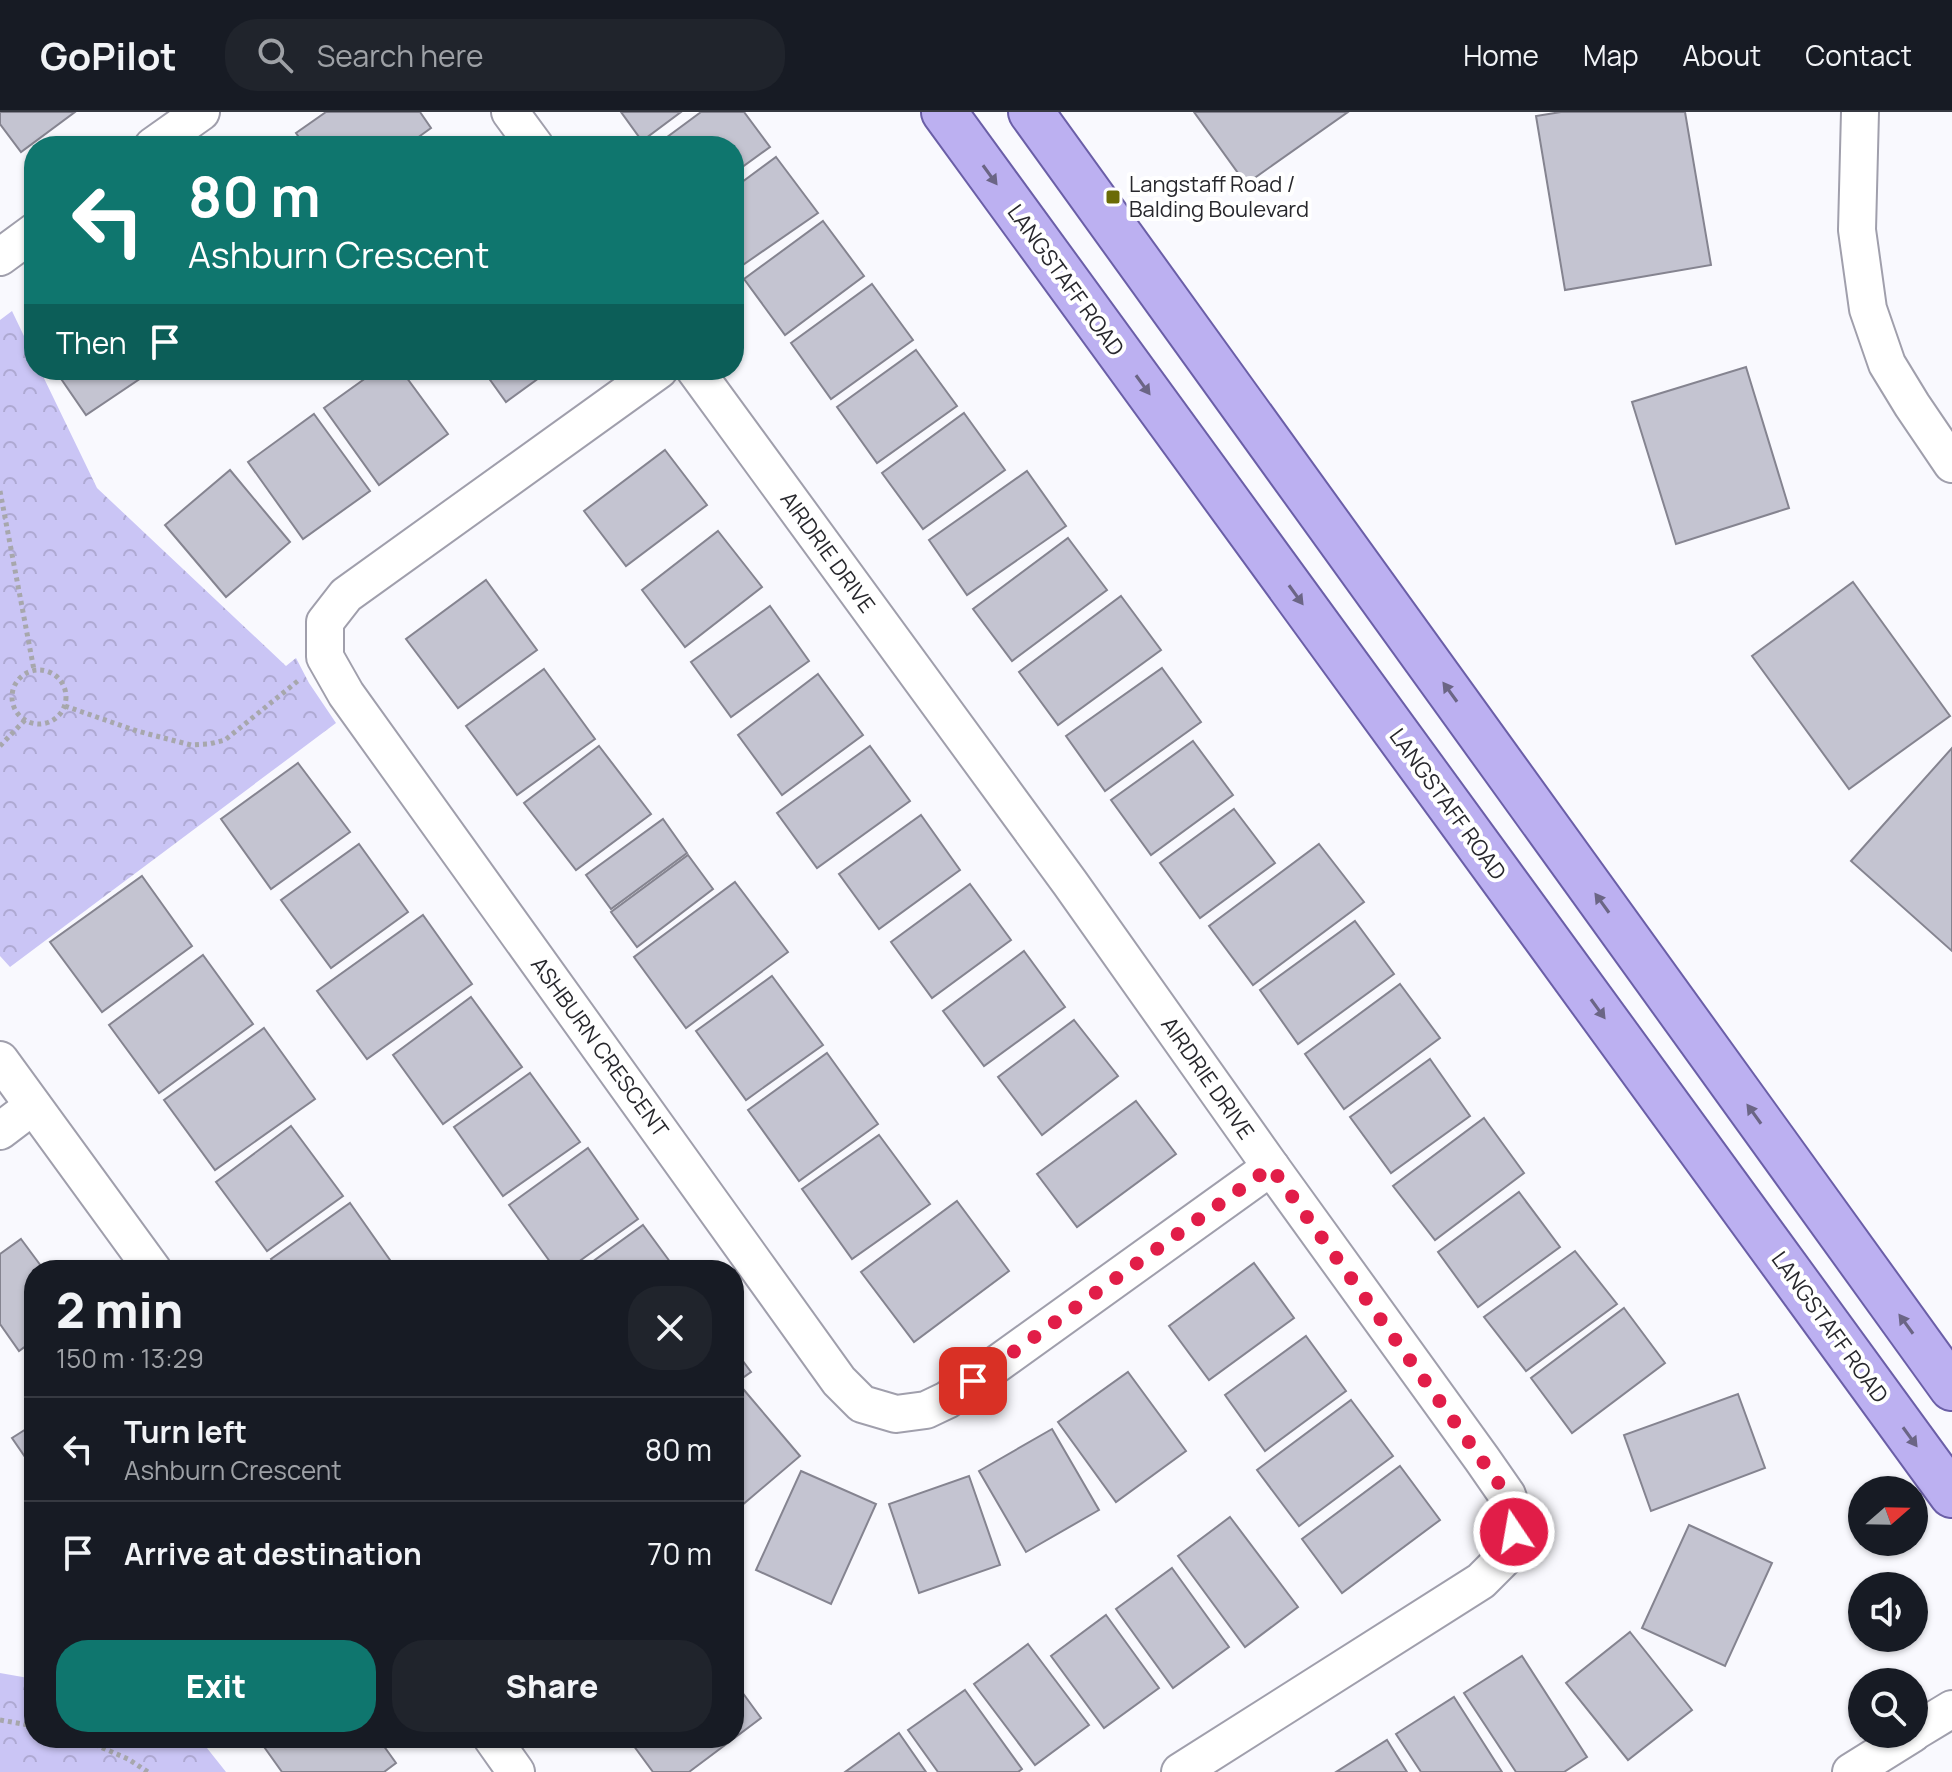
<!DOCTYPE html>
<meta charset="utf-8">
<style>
body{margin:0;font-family:Manrope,sans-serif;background:#20242c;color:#f1f3f6;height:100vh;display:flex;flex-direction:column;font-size:30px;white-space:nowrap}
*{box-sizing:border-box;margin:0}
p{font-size:26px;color:#9ea1a6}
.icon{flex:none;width:44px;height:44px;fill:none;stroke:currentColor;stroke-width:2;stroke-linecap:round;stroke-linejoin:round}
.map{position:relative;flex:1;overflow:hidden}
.sheet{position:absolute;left:24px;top:1148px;width:720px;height:488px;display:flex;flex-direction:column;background:#171b24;border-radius:32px;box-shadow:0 2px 6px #0004}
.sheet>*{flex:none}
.hud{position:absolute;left:24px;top:24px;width:720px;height:244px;border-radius:32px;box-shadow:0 2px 6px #0004;background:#0f766e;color:#fff;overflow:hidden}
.needle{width:52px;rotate:70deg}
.tools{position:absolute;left:1848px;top:1364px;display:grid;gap:16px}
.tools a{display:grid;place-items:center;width:80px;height:80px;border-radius:50%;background:#171b24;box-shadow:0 2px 6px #0004;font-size:40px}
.pin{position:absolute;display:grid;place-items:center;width:68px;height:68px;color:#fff;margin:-34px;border-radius:16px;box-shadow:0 4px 12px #0006}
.me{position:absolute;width:88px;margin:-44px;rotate:348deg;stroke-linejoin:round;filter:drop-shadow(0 0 6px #0008)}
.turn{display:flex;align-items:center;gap:28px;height:168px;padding:0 32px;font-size:36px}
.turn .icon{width:104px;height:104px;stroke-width:2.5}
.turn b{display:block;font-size:56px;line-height:68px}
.then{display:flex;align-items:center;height:76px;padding:0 32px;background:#0003;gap:16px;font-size:30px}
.round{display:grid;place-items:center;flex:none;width:84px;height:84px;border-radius:32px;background:#20242c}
.overview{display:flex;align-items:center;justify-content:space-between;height:136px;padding:0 32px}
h1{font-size:48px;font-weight:800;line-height:60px}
.action{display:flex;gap:16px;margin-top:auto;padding:16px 32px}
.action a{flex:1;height:92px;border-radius:32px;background:#0f766e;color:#fff;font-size:32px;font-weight:800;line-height:92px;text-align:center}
.action a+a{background:#20242c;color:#f1f3f6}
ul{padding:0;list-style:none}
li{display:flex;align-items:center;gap:24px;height:104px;padding:0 32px;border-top:2px solid #363941}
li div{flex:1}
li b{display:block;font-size:30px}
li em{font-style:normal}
header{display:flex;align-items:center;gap:48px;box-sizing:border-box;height:112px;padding:0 40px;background:#171b24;border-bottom:2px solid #363941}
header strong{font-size:38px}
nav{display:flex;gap:44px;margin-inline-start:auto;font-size:28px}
.search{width:560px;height:72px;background:#20242c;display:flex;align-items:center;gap:20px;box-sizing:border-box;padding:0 28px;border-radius:32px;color:#9ea1a6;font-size:30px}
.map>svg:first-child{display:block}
.park{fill:url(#park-crowns)}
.building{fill:#c4c4d1;stroke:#858490;stroke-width:2}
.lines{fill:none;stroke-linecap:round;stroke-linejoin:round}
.minor-casing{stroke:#a09fac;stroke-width:40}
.major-casing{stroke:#6b5fa7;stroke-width:48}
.path{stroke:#a7a7ac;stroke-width:5;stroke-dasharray:4 4;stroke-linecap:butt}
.minor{stroke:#fff;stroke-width:36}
.major{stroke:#bcb0f1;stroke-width:44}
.oneway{fill:#6b6585}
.route{stroke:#e11d48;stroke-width:14;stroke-dasharray:0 25.2}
.poi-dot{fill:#6a6a06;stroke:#fff;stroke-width:3}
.labels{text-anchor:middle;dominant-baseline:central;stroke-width:8;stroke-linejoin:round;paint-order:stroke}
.poi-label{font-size:22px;fill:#28282d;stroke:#fff;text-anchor:start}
.street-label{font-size:22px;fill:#28282d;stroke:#fff}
</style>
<header>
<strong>GoPilot</strong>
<div class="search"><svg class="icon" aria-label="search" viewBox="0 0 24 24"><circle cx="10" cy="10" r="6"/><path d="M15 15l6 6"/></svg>Search here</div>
<nav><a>Home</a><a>Map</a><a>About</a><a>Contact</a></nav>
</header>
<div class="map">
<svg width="1952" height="1660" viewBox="0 0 1952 1660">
<defs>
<pattern id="park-crowns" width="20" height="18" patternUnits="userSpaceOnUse" patternTransform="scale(2)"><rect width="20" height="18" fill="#cac5f5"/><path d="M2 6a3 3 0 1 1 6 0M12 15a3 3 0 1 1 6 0" fill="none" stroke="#aea9d2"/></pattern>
</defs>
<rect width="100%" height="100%" fill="#f9f9fe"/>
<g class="park">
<path d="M12 199 34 245V258H40L97 376 286 554 296 546 309 571 336 611 10 855 0 844V208Z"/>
<path d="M0 1561 34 1567V1626H199L226 1660H0Z"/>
</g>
<g class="building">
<path d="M0 0H75L21 40 0 12Z"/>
<path d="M326 0H420L431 16 406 34H305L296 21Z"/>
<path d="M621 0H681L642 29Z"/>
<path d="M701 0H744L770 35 734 61V34H655Z"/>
<path d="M1194 0H1348L1246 72Z"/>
<path d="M1561 0H1685L1711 153 1565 178 1536 4Z"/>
<path d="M776 45 818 101 737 157 734 152V76Z"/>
<path d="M823 109 864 164 785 223 744 167Z"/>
<path d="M872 172 913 228 831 287 791 231Z"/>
<path d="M916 238 957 294 877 351 837 295Z"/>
<path d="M1746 255 1789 396 1676 432 1632 290Z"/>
<path d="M55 258H153L86 303Z"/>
<path d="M377 258H401L448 322 379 373 324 296Z"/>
<path d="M483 258H550L506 290Z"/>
<path d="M964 301 1005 358 923 417 882 361Z"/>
<path d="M314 302 370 379 303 427 248 350Z"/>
<path d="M665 338 707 393 626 454 584 399Z"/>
<path d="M230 358 290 430 226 485 165 413Z"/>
<path d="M1027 359 1066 414 967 483 929 428Z"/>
<path d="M718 419 762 475 685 535 642 478Z"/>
<path d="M1068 426 1107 478 1012 549 973 497Z"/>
<path d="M486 468 537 538 458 596 406 527Z"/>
<path d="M1853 470 1950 604 1849 677 1752 544Z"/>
<path d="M1121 484 1161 538 1058 613 1019 560Z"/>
<path d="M770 494 809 549 731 605 691 550Z"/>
<path d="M1162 556 1201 610 1105 679 1066 624Z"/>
<path d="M544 557 595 627 517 683 466 614Z"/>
<path d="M818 562 863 623 782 683 738 623Z"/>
<path d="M1193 629 1233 683 1151 743 1111 688Z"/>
<path d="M599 634 651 702 576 758 524 691Z"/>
<path d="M870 634 910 689 817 756 777 701Z"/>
<path d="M1952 636V839L1851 749Z"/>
<path d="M298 651 350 720 271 777 221 707Z"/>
<path d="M1234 697 1275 751 1200 806 1160 751Z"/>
<path d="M921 703 960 758 879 817 839 762Z"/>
<path d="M663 707 687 741 611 797 586 763Z"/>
<path d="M359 732 408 800 331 856 281 788Z"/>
<path d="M1319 732 1364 790 1253 873 1209 814Z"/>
<path d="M688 743 713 777 637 835 611 800Z"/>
<path d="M142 764 192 834 102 900 50 830Z"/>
<path d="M735 770 788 840 686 916 634 845Z"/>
<path d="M970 772 1011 828 932 886 891 830Z"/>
<path d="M423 803 472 872 367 947 317 879Z"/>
<path d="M1355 809 1394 862 1298 932 1260 878Z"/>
<path d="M1024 839 1065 895 984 954 943 899Z"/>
<path d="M203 843 253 912 159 981 109 913Z"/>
<path d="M772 864 823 933 746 988 696 919Z"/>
<path d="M1400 872 1440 926 1344 997 1305 942Z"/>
<path d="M471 885 522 955 443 1012 393 943Z"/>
<path d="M1074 908 1118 964 1042 1023 998 965Z"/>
<path d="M264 916 315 987 215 1058 164 988Z"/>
<path d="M827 941 878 1012 799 1069 748 998Z"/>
<path d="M1430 947 1470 1004 1391 1061 1350 1005Z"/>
<path d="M530 961 580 1030 503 1084 454 1015Z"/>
<path d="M1136 989 1176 1042 1077 1115 1037 1062Z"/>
<path d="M1484 1006 1524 1061 1435 1128 1393 1074Z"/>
<path d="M291 1014 343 1084 267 1139 216 1070Z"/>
<path d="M879 1023 930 1092 852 1147 802 1077Z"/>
<path d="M588 1036 638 1107 567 1158H556L509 1093Z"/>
<path d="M1519 1080 1560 1135 1478 1195 1438 1140Z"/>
<path d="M957 1089 1009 1159 914 1230 861 1160Z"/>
<path d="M350 1091 397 1158H278L271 1147Z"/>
<path d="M643 1113 676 1158H581Z"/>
<path d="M21 1127 44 1158H34V1228L19 1239 0 1212V1142Z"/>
<path d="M1575 1139 1617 1192 1526 1259 1484 1205Z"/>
<path d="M1254 1151 1294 1206 1209 1268 1169 1214Z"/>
<path d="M1624 1196 1665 1251 1572 1321 1531 1266Z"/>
<path d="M1306 1224 1346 1279 1265 1339 1225 1283Z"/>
<path d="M734 1237 751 1260 734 1272Z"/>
<path d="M1128 1260 1186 1339 1116 1390 1058 1310Z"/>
<path d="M744 1278 800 1344 734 1400V1286Z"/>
<path d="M1738 1282 1765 1356 1651 1399 1624 1323Z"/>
<path d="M1351 1288 1393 1344 1299 1414 1257 1358Z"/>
<path d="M34 1312V1358L12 1326Z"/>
<path d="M1052 1317 1099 1398 1026 1440 979 1359Z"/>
<path d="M1400 1354 1440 1408 1342 1481 1302 1427Z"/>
<path d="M801 1359 876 1392 831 1492 756 1458Z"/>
<path d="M969 1364 1000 1453 919 1481 889 1392Z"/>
<path d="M1230 1405 1298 1495 1245 1535 1178 1444Z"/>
<path d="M1689 1413 1772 1451 1725 1554 1642 1516Z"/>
<path d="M1172 1456 1229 1535 1173 1576 1116 1497Z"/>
<path d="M1106 1503 1159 1576 1104 1616 1051 1544Z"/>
<path d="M1630 1520 1692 1598 1628 1648 1566 1571Z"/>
<path d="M1028 1532 1089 1613 1035 1653 974 1572Z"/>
<path d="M1522 1544 1587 1645 1564 1660H1516L1464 1581Z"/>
<path d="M734 1569 761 1606 689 1660H653L628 1626H734Z"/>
<path d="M965 1578 1022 1657 1018 1660H938L908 1618Z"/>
<path d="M1454 1585 1502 1660H1421L1396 1622Z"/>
<path d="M899 1621 926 1660H845Z"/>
<path d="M270 1626H378L396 1651 384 1660H282L262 1632Z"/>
<path d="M1387 1628 1407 1660H1336Z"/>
</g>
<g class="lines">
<g class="minor-casing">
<g id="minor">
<path d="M510 0 535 34"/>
<path d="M1860 0 1857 118 1868 197 1887 252 1912 293 1952 352"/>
<path d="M153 34 201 0"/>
<path d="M0 145 34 120"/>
<path d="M659 258 346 483 325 510V545L346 582 839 1269 862 1292 896 1302 926 1298 947 1288 1271 1055"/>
<path d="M695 258 1070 771 1271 1055 1482 1347 1507 1383 1514 1403V1420L1508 1442 1481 1469 1180 1660"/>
<path d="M0 948 153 1158"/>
<path d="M0 1019 33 994"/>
<path d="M1914 1620 1952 1597"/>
<path d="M492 1626 516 1660"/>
<path d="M1851 1660 1912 1622"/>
</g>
</g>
<g class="major-casing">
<g id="major">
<path d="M944 0 1952 1383"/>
<path d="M1031 0 1952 1276"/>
</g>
</g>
<g class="path">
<path d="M0 379 34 558"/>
<circle cx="39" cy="585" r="27"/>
<path d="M65 594 137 619 191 633 209 632 225 628 299 568"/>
<path d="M0 634 25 608"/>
<path d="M0 1608 34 1614"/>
<path d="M80 1626 128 1647 148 1660"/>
</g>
<use href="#minor" class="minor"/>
<use href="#major" class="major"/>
</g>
<defs><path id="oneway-solid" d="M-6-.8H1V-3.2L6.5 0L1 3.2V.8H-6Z" transform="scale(2)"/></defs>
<g class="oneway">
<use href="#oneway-solid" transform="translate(990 63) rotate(54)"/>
<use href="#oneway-solid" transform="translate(1143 273) rotate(54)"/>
<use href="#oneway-solid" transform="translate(1296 483) rotate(54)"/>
<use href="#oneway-solid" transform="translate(1450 580) rotate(-126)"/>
<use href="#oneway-solid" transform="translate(1602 791) rotate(-126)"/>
<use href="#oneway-solid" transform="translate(1598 897) rotate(54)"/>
<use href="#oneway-solid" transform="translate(1754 1002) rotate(-126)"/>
<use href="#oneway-solid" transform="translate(1906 1212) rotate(-126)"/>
<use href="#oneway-solid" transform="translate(1910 1325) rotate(54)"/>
</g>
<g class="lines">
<path class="route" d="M973 1269 1271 1055 1507 1383 1514 1403V1420"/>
</g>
<rect class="poi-dot" x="1105" y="77" width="16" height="16" rx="4"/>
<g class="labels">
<g class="poi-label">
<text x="1129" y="72">Langstaff Road /<tspan x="1129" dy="25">Balding Boulevard</tspan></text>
</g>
<g class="street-label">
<text transform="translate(1066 168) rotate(54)">LANGSTAFF ROAD</text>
<text transform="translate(828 440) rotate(54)">AIRDRIE DRIVE</text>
<text transform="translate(1448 692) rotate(54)">LANGSTAFF ROAD</text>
<text transform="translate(600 935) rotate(54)">ASHBURN CRESCENT</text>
<text transform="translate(1208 966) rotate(55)">AIRDRIE DRIVE</text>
<text transform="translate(1830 1215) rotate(54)">LANGSTAFF ROAD</text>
</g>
</g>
</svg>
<div class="tools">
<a><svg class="needle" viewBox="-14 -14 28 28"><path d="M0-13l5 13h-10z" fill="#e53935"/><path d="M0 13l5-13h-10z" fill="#9ea1a6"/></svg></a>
<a><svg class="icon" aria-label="sound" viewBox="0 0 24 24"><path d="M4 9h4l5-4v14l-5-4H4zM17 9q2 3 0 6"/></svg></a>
<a><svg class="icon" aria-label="search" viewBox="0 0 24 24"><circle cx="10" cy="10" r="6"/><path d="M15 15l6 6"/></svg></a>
</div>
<div class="pin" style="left:973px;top:1269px;background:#d93025"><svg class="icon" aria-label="arrive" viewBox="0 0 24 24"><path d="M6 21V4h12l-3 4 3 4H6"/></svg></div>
<svg class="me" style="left:1514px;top:1420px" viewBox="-20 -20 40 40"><circle r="17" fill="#e11d48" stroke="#fff" stroke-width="3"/><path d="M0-11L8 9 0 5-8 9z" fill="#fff"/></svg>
<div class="hud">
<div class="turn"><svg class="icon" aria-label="left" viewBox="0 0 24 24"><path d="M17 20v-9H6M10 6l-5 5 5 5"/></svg><div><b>80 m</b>Ashburn Crescent</div></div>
<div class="then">Then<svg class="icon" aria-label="arrive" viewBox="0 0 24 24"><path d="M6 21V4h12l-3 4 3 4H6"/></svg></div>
</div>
<section class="sheet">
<div class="overview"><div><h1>2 min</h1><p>150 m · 13:29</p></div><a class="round"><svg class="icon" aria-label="close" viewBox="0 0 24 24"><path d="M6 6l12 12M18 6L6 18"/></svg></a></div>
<ul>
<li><svg class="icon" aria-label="left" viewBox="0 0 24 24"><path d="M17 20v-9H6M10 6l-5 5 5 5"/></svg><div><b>Turn left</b><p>Ashburn Crescent</p></div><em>80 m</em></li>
<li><svg class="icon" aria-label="arrive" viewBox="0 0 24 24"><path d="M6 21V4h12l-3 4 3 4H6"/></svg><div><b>Arrive at destination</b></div><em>70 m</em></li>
</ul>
<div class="action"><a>Exit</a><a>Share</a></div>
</section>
</div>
